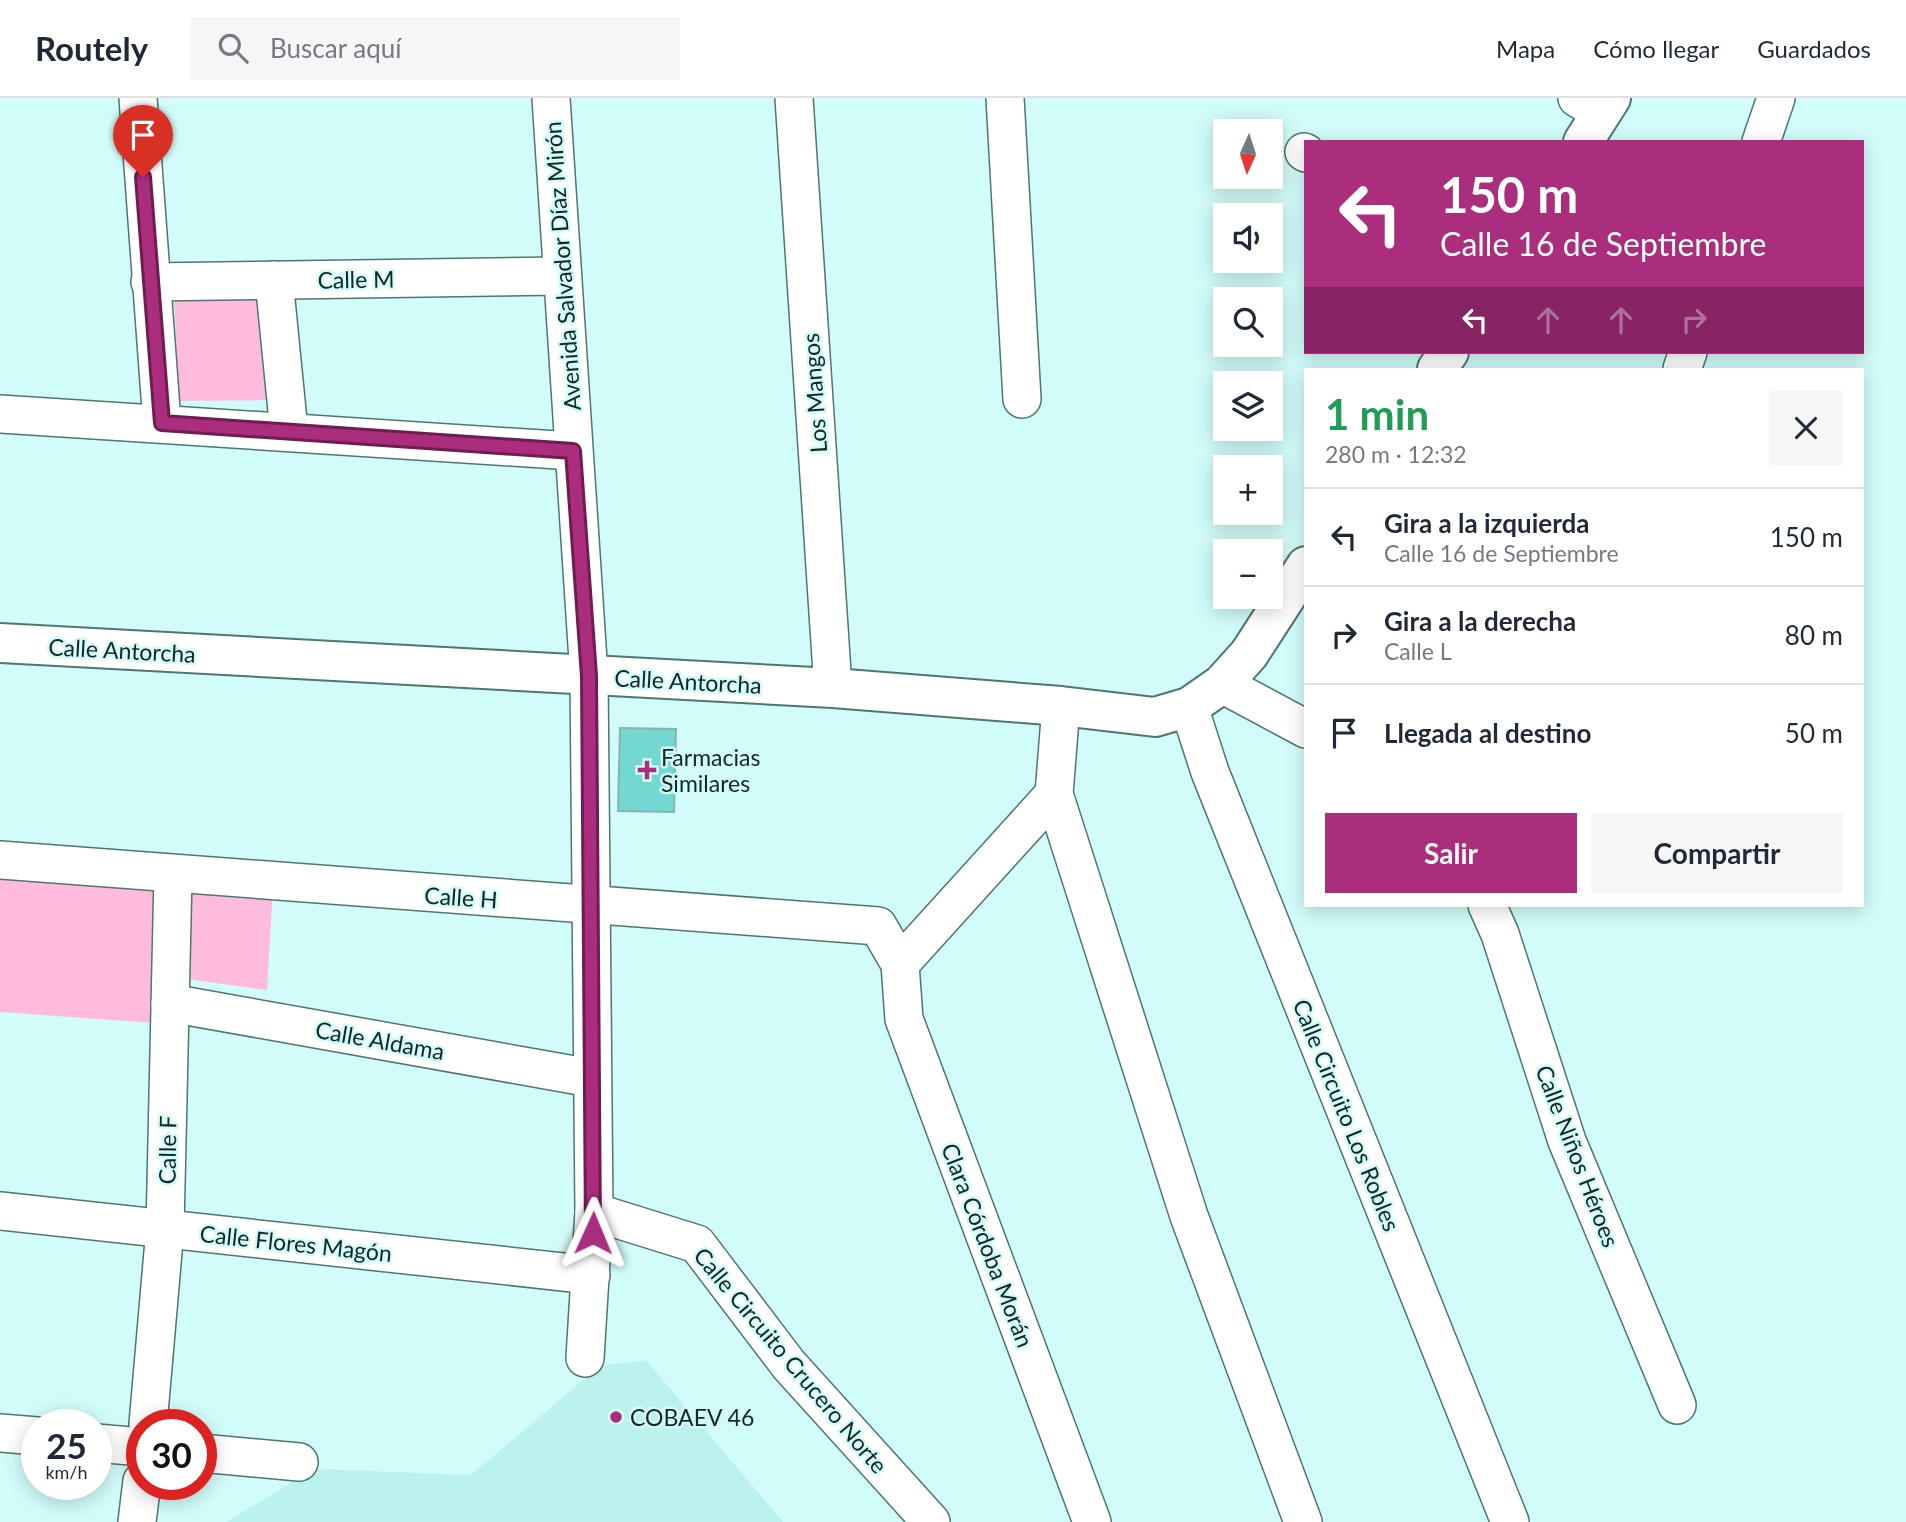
<!DOCTYPE html>
<html lang="es">
<meta charset="utf-8">
<style>
body{margin:0;font-family:Lato,sans-serif;background:#f6f6f7;color:#1f2937;height:100vh;display:flex;flex-direction:column;font-size:26px;white-space:nowrap}
*{box-sizing:border-box;margin:0}
p{font-size:23px;color:#747a83}
.icon{flex:none;width:38px;height:38px;fill:none;stroke:currentColor;stroke-width:2;stroke-linecap:round;stroke-linejoin:round}
.map{position:relative;flex:1;overflow:hidden}
.side{position:absolute;left:1304px;top:270px;width:560px;height:539px;display:flex;flex-direction:column;background:#fff;border-radius:0px;box-shadow:0 4px 18px #0003}
.side>*{flex:none}
.banner{position:absolute;left:1304px;top:42px;width:560px;height:214px;border-radius:0px;box-shadow:0 4px 18px #0003;background:#ab2d7d;color:#fff;overflow:hidden}
.needle{width:46px;rotate:183deg}
.fabs{position:absolute;left:1213px;top:21px;display:grid;gap:14px}
.fabs a{display:grid;place-items:center;width:70px;height:70px;border-radius:0px;background:#fff;box-shadow:0 4px 18px #0003;font-size:35px}
.speed{position:absolute;left:21px;top:1311px;display:flex;gap:14px;font-size:35px;font-weight:700;text-align:center}
.speed>*{display:grid;place-content:center;width:91px;height:91px;border-radius:50%;background:#fff;box-shadow:0 4px 18px #0003;line-height:1}
.speed small{font-size:18px;font-weight:400}
.speed .limit{border:10px solid #d22;background:#fff;color:#111}
.pin{position:absolute;display:grid;place-items:center;width:60px;height:60px;color:#fff;margin:-72px -30px;border-radius:50% 50% 50% 0;rotate:-45deg;box-shadow:0 0 7px #0007}
.pin .icon{rotate:45deg}
.me{position:absolute;width:77px;margin:-38px;rotate:1deg;stroke-linejoin:round;filter:drop-shadow(0 0 5px #0008)}
.turn{display:flex;align-items:center;gap:24px;height:147px;padding:0 21px;font-size:32px}
.turn .icon{width:91px;height:91px;stroke-width:2.5}
.turn b{display:block;font-size:49px;line-height:60px}
.lanes{display:flex;align-items:center;height:66px;padding:0 21px;background:#0003;justify-content:center;gap:35px;direction:ltr}
.lanes .off{opacity:.35}
.round{display:grid;place-items:center;flex:none;width:74px;height:74px;border-radius:0px;background:#f6f6f7}
.headline{display:flex;align-items:center;justify-content:space-between;height:119px;padding:0 21px}
h1{font-size:42px;font-weight:700;line-height:52px;color:#1e9e55}
.primary-button{display:flex;gap:14px;margin-top:auto;padding:14px 21px}
.primary-button a{flex:1;height:80px;border-radius:0px;background:#ab2d7d;color:#fff;font-size:28px;font-weight:700;line-height:80px;text-align:center}
.primary-button a+a{background:#f6f6f7;color:#1f2937}
ul{padding:0;list-style:none}
li{display:flex;align-items:center;gap:21px;height:98px;padding:0 21px;border-top:2px solid #e0e1e3}
li div{flex:1}
li b{display:block;font-size:26px}
li em{font-style:normal}
header{display:flex;align-items:center;gap:42px;box-sizing:border-box;height:98px;padding:0 35px;background:#fff;border-bottom:2px solid #e0e1e3}
header strong{font-size:33px}
nav{display:flex;gap:38px;margin-inline-start:auto;font-size:24px}
.search{width:490px;height:63px;background:#f6f6f7;display:flex;align-items:center;gap:18px;box-sizing:border-box;padding:0 24px;border-radius:0px;color:#747a83;font-size:26px}
.map>svg:first-child{display:block}
.built{fill:#bcf2ed}
.green{fill:#ffbbde}
.building{fill:#73d8d1;stroke:#89b3b0;stroke-width:2}
.lines{fill:none;stroke-linecap:round;stroke-linejoin:round}
.street-casing{stroke:#4e7673;stroke-width:40}
.secondary-casing{stroke:#4e7673;stroke-width:42}
.street{stroke:#fff;stroke-width:37}
.secondary{stroke:#fff;stroke-width:38}
.route-casing{stroke:#6f1d51;stroke-width:18}
.route{stroke:#ab2d7d;stroke-width:12}
.poi-dot{fill:#ab2d7d;stroke:#d1fcf9;stroke-width:2.5}
.labels{text-anchor:middle;dominant-baseline:central;stroke-width:5;stroke-linejoin:round;paint-order:stroke}
.street-label{font-size:23px;fill:#152625;stroke:#d1fcf9}
.poi-label{font-size:23px;fill:#152625;stroke:#d1fcf9;text-anchor:start}
</style>
<header>
<strong>Routely</strong>
<div class="search"><svg class="icon" aria-label="search" viewBox="0 0 24 24"><circle cx="10" cy="10" r="6"/><path d="M15 15l6 6"/></svg>Buscar aquí</div>
<nav><a>Mapa</a><a>Cómo llegar</a><a>Guardados</a></nav>
</header>
<div class="map">
<svg width="1906" height="1424" viewBox="0 0 1906 1424">
<rect width="100%" height="100%" fill="#d1fcf9"/>
<path class="built" d="M646 1262 783 1424H226L314 1371 471 1377 600 1268Z"/>
<g class="green">
<path d="M174 198 258 199 269 302 179 303Z"/>
<path d="M0 770 163 781 154 925 0 914Z"/>
<path d="M182 784 273 788 267 892 179 880Z"/>
</g>
<path class="building" d="M620 630 676 631 674 714 618 713Z"/>
<g class="lines">
<g class="street-casing">
<g id="street">
<path d="M138 0 162 325"/>
<path d="M551 0 589 578 594 1114 585 1260"/>
<path d="M794 0 833 590"/>
<path d="M1005 0 1022 301"/>
<path d="M1577 0 1601 14"/>
<path d="M1761 44 1776 0"/>
<path d="M1304 54 1306 55"/>
<path d="M274 182 289 333"/>
<path d="M150 184 561 178"/>
<path d="M1682 271 1688 254"/>
<path d="M0 316 573 353"/>
<path d="M1222 586 1306 631"/>
<path d="M1061 608 1054 696 1189 1118 1303 1424"/>
<path d="M1189 609 1210 674 1510 1424"/>
<path d="M0 762 878 828 900 866 904 921 1092 1424"/>
<path d="M1487 807 1500 836 1567 1043 1677 1307"/>
<path d="M900 866 1054 696"/>
<path d="M170 905 591 980"/>
<path d="M0 1113 591 1177"/>
<path d="M594 1114 697 1146 789 1267 931 1424"/>
<path d="M148 1326 165 1131 173 777"/>
<path d="M0 1335 37 1338"/>
<path d="M96 1345 142 1349"/>
<path d="M201 1355 299 1364"/>
<path d="M137 1424 142 1383"/>
</g>
</g>
<g class="secondary-casing">
<g id="secondary">
<path d="M1583 44 1611 0"/>
<path d="M1437 271 1449 254"/>
<path d="M0 545 833 590 1061 608 1155 619 1189 609 1222 586 1249 556 1306 468"/>
</g>
</g>
<use href="#street" class="street"/>
<use href="#secondary" class="secondary"/>
</g>
<g class="lines">
<g class="route-casing">
<path id="route" d="M143 79 162 325 573 353 589 578 593 1135"/>
</g>
<use href="#route" class="route"/>
</g>
<g class="poi-dot">
<path d="M643.5 661.5h7v7h7v7h-7v7h-7v-7h-7v-7h7z"/>
<circle cx="616" cy="1319" r="7"/>
</g>
<g class="labels">
<g class="street-label">
<text transform="translate(562 168) rotate(-94)">Avenida Salvador Díaz Mirón</text>
<text transform="translate(356 181) rotate(-1)">Calle M</text>
<text transform="translate(814 295) rotate(-94)">Los Mangos</text>
<text transform="translate(122 552) rotate(3)">Calle Antorcha</text>
<text transform="translate(688 583) rotate(3)">Calle Antorcha</text>
<text transform="translate(461 799) rotate(4)">Calle H</text>
<text transform="translate(380 942) rotate(10)">Calle Aldama</text>
<text transform="translate(1347 1017) rotate(68)">Calle Circuito Los Robles</text>
<text transform="translate(167 1052) rotate(-89)">Calle F</text>
<text transform="translate(1578 1058) rotate(69)">Calle Niños Héroes</text>
<text transform="translate(296 1145) rotate(6)">Calle Flores Magón</text>
<text transform="translate(988 1147) rotate(69)">Clara Córdoba Morán</text>
<text transform="translate(791 1262) rotate(50)">Calle Circuito Crucero Norte</text>
</g>
<g class="poi-label">
<text x="661" y="659">Farmacias<tspan x="661" dy="26">Similares</tspan></text>
<text x="630" y="1319">COBAEV 46</text>
</g>
</g>
</svg>
<div class="fabs">
<a><svg class="needle" viewBox="-14 -14 28 28"><path d="M0-13l5 13h-10z" fill="#e53935"/><path d="M0 13l5-13h-10z" fill="#747a83"/></svg></a>
<a><svg class="icon" aria-label="sound" viewBox="0 0 24 24"><path d="M4 9h4l5-4v14l-5-4H4zM17 9q2 3 0 6"/></svg></a>
<a><svg class="icon" aria-label="search" viewBox="0 0 24 24"><circle cx="10" cy="10" r="6"/><path d="M15 15l6 6"/></svg></a>
<a><svg class="icon" aria-label="layers" viewBox="0 0 24 24"><path d="M12 4l9 5-9 5-9-5zM3 14l9 5 9-5"/></svg></a>
<a>+</a>
<a>−</a>
</div>
<div class="speed"><div>25<small>km/h</small></div><div class="limit">30</div></div>
<div class="pin" style="left:143px;top:79px;background:#d93025"><svg class="icon" aria-label="arrive" viewBox="0 0 24 24"><path d="M6 21V4h12l-3 4 3 4H6"/></svg></div>
<svg class="me" style="left:593px;top:1135px" viewBox="-20 -20 40 40"><path d="M0-17L14 15 0 8-14 15z" fill="#ab2d7d" stroke="#fff" stroke-width="4"/></svg>
<div class="banner">
<div class="turn"><svg class="icon" aria-label="left" viewBox="0 0 24 24"><path d="M17 20v-9H6M10 6l-5 5 5 5"/></svg><div><b>150 m</b>Calle 16 de Septiembre</div></div>
<div class="lanes"><svg class="icon" aria-label="left" viewBox="0 0 24 24"><path d="M17 20v-9H6M10 6l-5 5 5 5"/></svg><svg class="icon off" aria-label="ahead" viewBox="0 0 24 24"><path d="M12 20V5M6 11l6-6 6 6"/></svg><svg class="icon off" aria-label="ahead" viewBox="0 0 24 24"><path d="M12 20V5M6 11l6-6 6 6"/></svg><svg class="icon off" aria-label="right" viewBox="0 0 24 24"><path d="M7 20v-9h11M14 6l5 5-5 5"/></svg></div>
</div>
<section class="side">
<div class="headline"><div><h1>1 min</h1><p>280 m · 12:32</p></div><a class="round"><svg class="icon" aria-label="close" viewBox="0 0 24 24"><path d="M6 6l12 12M18 6L6 18"/></svg></a></div>
<ul>
<li><svg class="icon" aria-label="left" viewBox="0 0 24 24"><path d="M17 20v-9H6M10 6l-5 5 5 5"/></svg><div><b>Gira a la izquierda</b><p>Calle 16 de Septiembre</p></div><em>150 m</em></li>
<li><svg class="icon" aria-label="right" viewBox="0 0 24 24"><path d="M7 20v-9h11M14 6l5 5-5 5"/></svg><div><b>Gira a la derecha</b><p>Calle L</p></div><em>80 m</em></li>
<li><svg class="icon" aria-label="arrive" viewBox="0 0 24 24"><path d="M6 21V4h12l-3 4 3 4H6"/></svg><div><b>Llegada al destino</b></div><em>50 m</em></li>
</ul>
<div class="primary-button"><a>Salir</a><a>Compartir</a></div>
</section>
</div>
